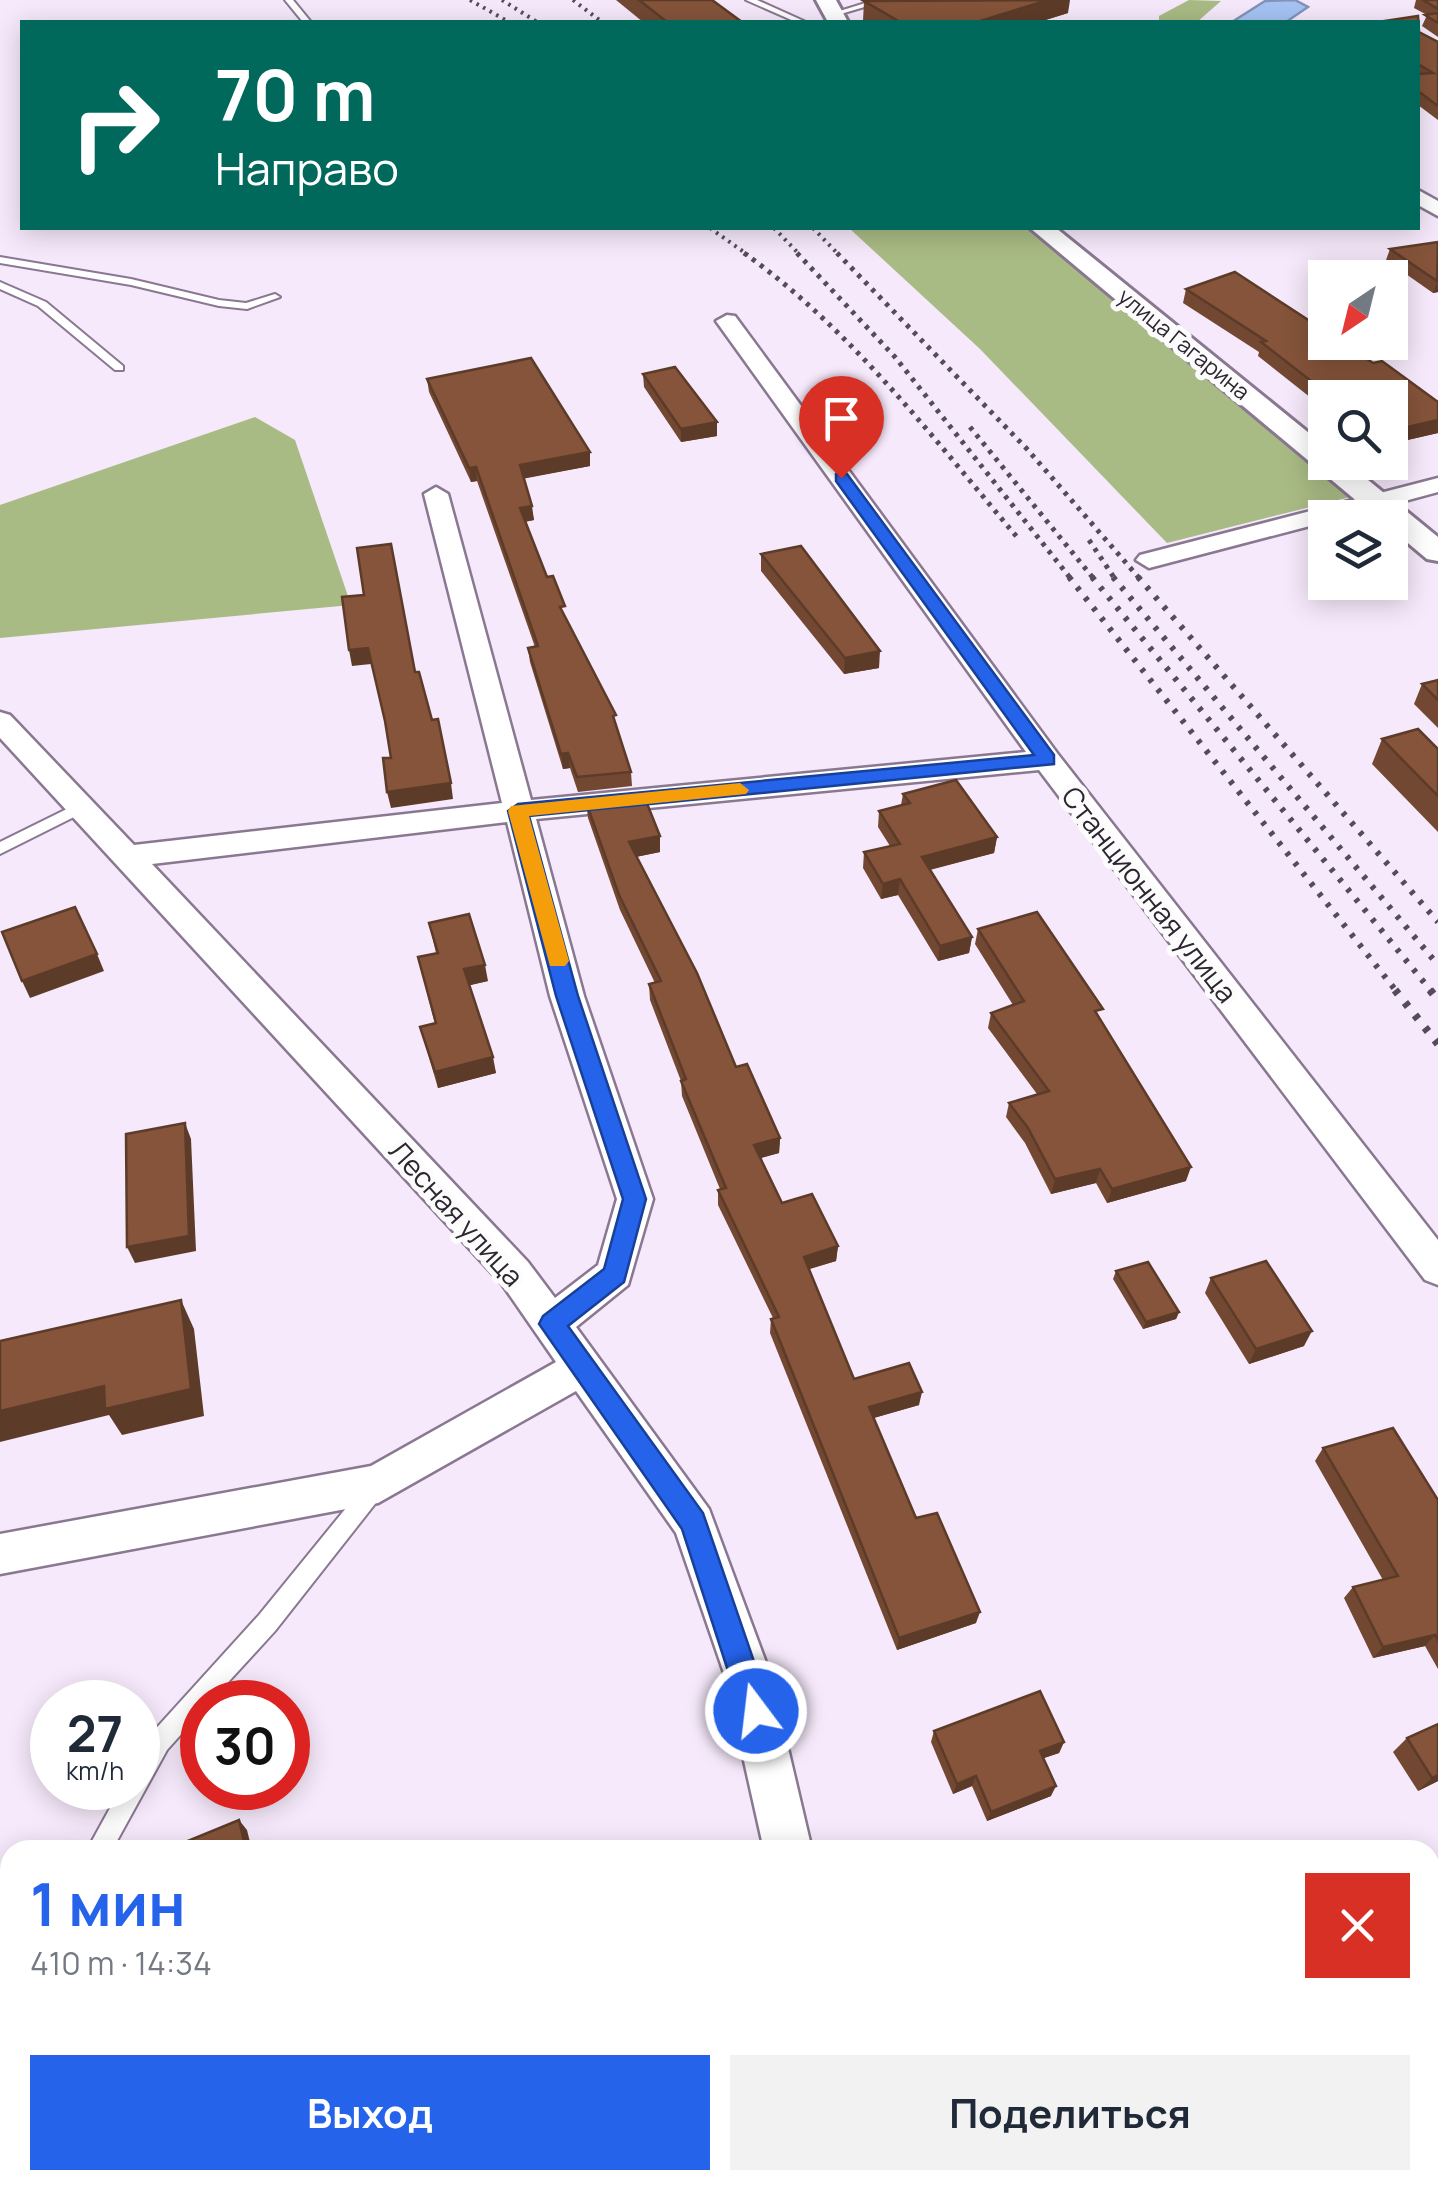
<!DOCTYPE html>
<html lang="ru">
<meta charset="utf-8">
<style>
body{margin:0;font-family:Manrope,sans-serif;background:#f2f2f3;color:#1f2937;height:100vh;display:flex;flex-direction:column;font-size:38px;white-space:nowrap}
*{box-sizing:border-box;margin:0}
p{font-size:32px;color:#747a83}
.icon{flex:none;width:55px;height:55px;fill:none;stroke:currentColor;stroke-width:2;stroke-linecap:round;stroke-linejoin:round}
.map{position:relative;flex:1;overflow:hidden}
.side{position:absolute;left:0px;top:1840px;width:1440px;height:350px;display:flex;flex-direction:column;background:#fff;border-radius:30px 30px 0 0;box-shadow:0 5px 25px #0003}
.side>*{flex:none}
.guide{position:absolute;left:20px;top:20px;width:1400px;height:210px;border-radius:0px;box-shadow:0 5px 25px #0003;background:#00695c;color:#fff;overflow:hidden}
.needle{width:65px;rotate:215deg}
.buttons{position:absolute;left:1308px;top:260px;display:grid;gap:20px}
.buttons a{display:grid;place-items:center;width:100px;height:100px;border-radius:0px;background:#fff;box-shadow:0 5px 25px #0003;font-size:50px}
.speed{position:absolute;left:30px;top:1680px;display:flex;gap:20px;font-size:50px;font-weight:700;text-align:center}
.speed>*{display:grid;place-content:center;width:130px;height:130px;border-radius:50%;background:#fff;box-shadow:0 5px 25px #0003;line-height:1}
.speed small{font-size:25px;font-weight:400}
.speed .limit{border:15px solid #d22;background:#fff;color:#111}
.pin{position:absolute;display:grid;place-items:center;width:85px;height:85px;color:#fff;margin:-102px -42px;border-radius:50% 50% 50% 0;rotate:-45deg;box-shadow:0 0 10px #0007}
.pin .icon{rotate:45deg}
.me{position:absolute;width:110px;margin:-55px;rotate:345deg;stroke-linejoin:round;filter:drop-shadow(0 0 8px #0008)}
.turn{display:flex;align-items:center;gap:35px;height:210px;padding:0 30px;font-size:45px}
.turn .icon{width:130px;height:130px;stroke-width:2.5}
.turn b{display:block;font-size:70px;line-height:85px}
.round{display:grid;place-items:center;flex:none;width:105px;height:105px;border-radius:0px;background:#f2f2f3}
.head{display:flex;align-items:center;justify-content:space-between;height:170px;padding:0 30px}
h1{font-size:60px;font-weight:700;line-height:75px;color:#2563eb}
.primary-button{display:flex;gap:20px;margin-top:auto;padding:20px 30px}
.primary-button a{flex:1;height:115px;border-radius:0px;background:#2563eb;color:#fff;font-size:40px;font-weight:700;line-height:115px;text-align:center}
.primary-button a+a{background:#f2f2f3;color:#1f2937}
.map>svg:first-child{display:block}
.forest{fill:#a9bb85}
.water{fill:#a6c3f4;stroke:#8294b9;stroke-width:2.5}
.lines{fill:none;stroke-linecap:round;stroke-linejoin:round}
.service-casing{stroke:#8a7791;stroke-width:4}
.minor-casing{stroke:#8a7791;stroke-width:5}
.tertiary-casing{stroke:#8a7791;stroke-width:6}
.service{fill:#fff;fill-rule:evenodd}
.minor{fill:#fff;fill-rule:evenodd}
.tertiary{fill:#fff;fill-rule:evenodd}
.rail-far3{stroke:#554c59;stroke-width:4;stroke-dasharray:2.5 5;stroke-linecap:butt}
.rail-far2{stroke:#554c59;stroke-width:5;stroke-dasharray:4 6;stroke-linecap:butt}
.rail-far1{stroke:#554c59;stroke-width:6;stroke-dasharray:4 9;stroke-linecap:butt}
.rail{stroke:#554c59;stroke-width:8;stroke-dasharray:5 11;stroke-linecap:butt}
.wall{fill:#724832}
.shaded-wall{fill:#5d3b29}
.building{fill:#85543a;stroke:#5d3b29;stroke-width:2.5}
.route{fill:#2563eb;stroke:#184099;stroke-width:2.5}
.slow{fill:#f59e0b}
.labels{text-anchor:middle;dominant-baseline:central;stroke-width:10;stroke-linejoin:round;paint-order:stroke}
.far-street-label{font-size:22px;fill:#2d2530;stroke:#fcfcfc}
.street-label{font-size:28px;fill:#2d2530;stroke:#fcfcfc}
</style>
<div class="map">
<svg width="1438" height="2190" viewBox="0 0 1438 2190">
<rect width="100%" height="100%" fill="#f6e9fb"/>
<g class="forest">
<path d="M1189 0 1221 1 1197 22H1159V16Z"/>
<path d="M849 228H1027L1350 497 1167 543 980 349Z"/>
<path d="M255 417 295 440 351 605 0 638V505Z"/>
</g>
<path class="water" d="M1295 0 1308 7 1286 22H1232L1265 1Z"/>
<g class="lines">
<g class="service-casing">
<g id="service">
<path d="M285 0H293L311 22H303Z"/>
<path d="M746 0H757L806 22H796Z"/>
<path d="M875 0H888L834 16 830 14Z"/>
<path d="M0 257 131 279 219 300 246 303 275 294 280 297 247 309 219 306 131 285 0 263Z"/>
<path d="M0 282 46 302 123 366V370H115L38 306 0 289Z"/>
<path d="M83 801 88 802 90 806 88 810 0 854V842Z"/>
<path d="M375 1478 382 1481 385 1488 382 1495 275 1631 210 1702H202V1711L167 1750 112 1850H87L121 1788H138V1758L151 1734 259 1615 368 1481Z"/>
<path d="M1438 2027V2053L1430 2056V2030Z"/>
<path d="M10 2031V2106L0 2112V2037Z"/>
<path d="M902 2180H1049L1044 2190H896Z"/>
</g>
</g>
<g class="minor-casing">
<g id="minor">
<path d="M1418 190 1438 201V216L1418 205Z"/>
<path d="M727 315 735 316 1057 753 1438 1240V1285L1425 1280 1039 770 536 819 584 996 653 1199 628 1285 576 1327 709 1509 771 1676 812 1850H764L725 1676 676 1533 576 1391 378 1503 0 1574V1534L371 1466 556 1362 502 1284 0 738V712L10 715 134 845 502 803 424 494 436 487 448 494 531 800 1026 752 716 321ZM507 822 550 996 617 1199 598 1265 555 1298 528 1262 152 864Z"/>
<path d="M1438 478V492L1342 518H1325V522L1149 568 1136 560 1140 555Z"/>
<path d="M843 2180H897L899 2190H845Z"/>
</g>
</g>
<g class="tertiary-casing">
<g id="tertiary">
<path d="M816 0H836L848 22H828Z"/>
<path d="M1030 228H1056L1325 446V462H1346L1438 537V561L1427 559 1390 528V518H1377Z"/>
</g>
</g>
<use href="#service" class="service"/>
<use href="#minor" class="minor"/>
<use href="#tertiary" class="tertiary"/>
<g class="rail-far3">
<path d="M470 0 509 22"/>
<path d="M502 0 537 22"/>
<path d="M573 0 602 22"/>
<path d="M710 228 748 255"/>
<path d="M774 228 800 255"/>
<path d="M813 228 839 255"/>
</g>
<g class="rail-far2">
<path d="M744 253C851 329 933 438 1017 537"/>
<path d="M797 253 895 357 1071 579"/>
<path d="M837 253 1027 449 1140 579"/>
<path d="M970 427 1094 579"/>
<path d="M1089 540 1115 579"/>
</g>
<g class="rail-far1">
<path d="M1069 577 1397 992"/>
<path d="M1092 577 1432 992"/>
<path d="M1113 577 1438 965"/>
<path d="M1138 577 1438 922"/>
</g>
<g class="rail">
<path d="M1395 990 1438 1044"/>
<path d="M1430 990 1438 1000"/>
</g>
</g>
<g class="wall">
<path d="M616 0H712L742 22H643Z"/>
<path d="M1416 0H1438V37L1422 26 1427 15 1414 8Z"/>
<path d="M864 1 1068 13 1039 22H865L863 21Z"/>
<path d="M1418 22 1419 32 1438 42V120L1418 105Z"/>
<path d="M1438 242V292L1433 293 1386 260 1390 249Z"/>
<path d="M1186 289 1373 363 1438 402V433L1390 444V398H1325V409L1258 356 1259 352 1183 303Z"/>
<path d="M643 374 717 422V436L681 442 644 387Z"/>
<path d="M427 379 590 466 524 478 534 520 525 522 547 577 617 730 631 772 632 786 578 792 570 768 563 769 530 662 528 648 535 647 477 481 471 482 429 392Z"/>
<path d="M761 554 879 668 844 674 761 571Z"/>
<path d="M1438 680V728L1414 704 1422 684Z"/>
<path d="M1382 739 1438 749V832L1372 764Z"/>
<path d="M903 794 997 837 994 853 930 870 972 937 969 953 938 961 898 895 881 899 863 868 864 852 890 846 878 827 879 811 901 805Z"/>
<path d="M586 802 660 852 636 857 736 1067 780 1138 779 1153 760 1158 782 1203 838 1246 836 1261 809 1269 854 1379 919 1405 873 1418 916 1518 976 1623 897 1650 770 1333 771 1319 773 1318 718 1205V1190L720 1189 682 1096 681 1081 650 1000 649 984 655 983 620 910 588 818Z"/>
<path d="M429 923 488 981 469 985 496 1073 438 1088 420 1027 435 1024 418 957 436 953Z"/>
<path d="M978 929 1100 1019 1186 1181 1107 1203 1096 1183 1051 1194 1025 1143 1006 1117 1009 1103 1037 1094 988 1028 991 1013 1013 1005 975 944Z"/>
<path d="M1116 1271 1179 1312 1176 1319 1143 1329 1113 1279Z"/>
<path d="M1211 1278 1304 1346 1249 1364 1205 1293Z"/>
<path d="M1323 1448 1438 1500V1669L1425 1646 1373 1658 1344 1598 1353 1587 1383 1580 1315 1461Z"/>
<path d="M934 1731 1064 1742 1059 1753 1044 1758 1051 1796 987 1821 972 1786 953 1794 931 1742Z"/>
<path d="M1407 1738 1438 1781 1418 1791 1393 1752Z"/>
</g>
<g class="shaded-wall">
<path d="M1048 0H1070L1068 13 1039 22H977Z"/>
<path d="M1437 281 1438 292 1433 293Z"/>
<path d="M1438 420V433L1390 444V431Z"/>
<path d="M717 422V436L681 442V429Z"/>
<path d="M590 452V466L522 479 520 465Z"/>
<path d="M476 467 477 481 471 482 469 468Z"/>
<path d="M532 506 534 520 522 522 520 508Z"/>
<path d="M368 648 371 664 352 666 349 650Z"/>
<path d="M880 651 879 668 844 674 845 658Z"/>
<path d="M568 753 570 768 563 769 561 754Z"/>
<path d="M451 783 453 799 391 808 387 792Z"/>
<path d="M660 836V852L630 858 629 842Z"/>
<path d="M997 837 994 853 920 872 922 857Z"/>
<path d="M900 879 898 895 881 899 883 884Z"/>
<path d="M972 937 969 953 938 961 940 946Z"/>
<path d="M97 954 104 971 30 998 22 981Z"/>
<path d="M485 965 488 981 467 986 464 969Z"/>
<path d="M493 1057 496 1073 438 1088 435 1072Z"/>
<path d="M185 1123 191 1139 196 1251 135 1263 127 1247Z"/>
<path d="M780 1138 779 1153 754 1160V1145Z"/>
<path d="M1191 1167 1186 1181 1107 1203 1112 1189Z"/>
<path d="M1100 1169 1096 1183 1051 1194 1055 1179Z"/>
<path d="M838 1246 836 1261 803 1271 804 1257Z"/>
<path d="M181 1300 194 1329 204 1416 122 1435 109 1415 0 1442V1411Z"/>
<path d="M1179 1312 1176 1319 1143 1329 1146 1322Z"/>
<path d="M1312 1331 1304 1346 1249 1364 1256 1349Z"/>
<path d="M922 1392 919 1405 867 1420 869 1407Z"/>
<path d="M980 1612 976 1623 897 1650 899 1638Z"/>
<path d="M1435 1635 1425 1646 1373 1658 1383 1647Z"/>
<path d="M1064 1742 1059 1753 1035 1761 1040 1751Z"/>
<path d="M1438 1775V1781L1418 1791 1432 1778Z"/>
<path d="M976 1776 972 1786 953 1794 957 1784Z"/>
<path d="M1056 1786 1051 1796 987 1821 991 1812Z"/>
<path d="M239 1820 247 1830 252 1850H246Z"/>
</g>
<g class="building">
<path d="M639 0H712L742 22H667Z"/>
<path d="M1048 0 977 22H900L864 1Z"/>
<path d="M1423 0H1438V9Z"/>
<path d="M1438 13V23L1425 15Z"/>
<path d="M1418 16 1419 32 1438 42V106L1418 91V74L1433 73 1418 64V22H1378Z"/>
<path d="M1438 242 1437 281 1390 249Z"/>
<path d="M1235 272 1325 331V342H1342L1373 363 1382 361 1438 402V420L1390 431V398H1333L1261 342 1266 341 1186 289Z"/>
<path d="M531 358 590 452 520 465 532 506 520 508 547 577 553 576 565 606 560 607 616 715 613 716 631 772 577 777 568 753 561 754 528 648 538 646 476 467 469 468 427 379Z"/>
<path d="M675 367 717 422 681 429 643 374Z"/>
<path d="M391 544 415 672H419L432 720 438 719 451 783 387 792 383 758H391L385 721 368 648 349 650 342 597 364 595 357 548Z"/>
<path d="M801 546 880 651 845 658 761 554Z"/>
<path d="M1438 680V700L1422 684Z"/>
<path d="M1418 729 1438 749V796L1382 739Z"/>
<path d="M956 780 997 837 922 857 972 937 940 946 900 879 883 884 864 852 900 844 879 811 910 803 903 794Z"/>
<path d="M644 796 660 836 629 842 697 973 736 1067 747 1064 780 1138 754 1145 782 1203 812 1194 838 1246 804 1257 854 1379 909 1363 922 1392 869 1407 916 1518 937 1513 980 1612 899 1638 771 1319 779 1317 718 1190 726 1188 681 1081 686 1079 649 984 661 981 619 895 586 802Z"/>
<path d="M75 907 97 954 22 981 2 932Z"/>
<path d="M1037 912 1103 1009 1095 1011 1191 1167 1112 1189 1100 1169 1055 1179 1028 1128 1009 1103 1049 1091 991 1013 1024 1001 978 929Z"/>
<path d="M469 914 485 965 464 969 493 1057 435 1072 420 1027 436 1023 418 957 438 953 429 923Z"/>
<path d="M185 1123 189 1236 127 1247 126 1134Z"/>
<path d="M1266 1261 1312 1331 1256 1349 1211 1278Z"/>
<path d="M1148 1262 1179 1312 1146 1322 1116 1271Z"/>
<path d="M181 1300 191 1389 105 1409 104 1386 0 1411V1341Z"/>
<path d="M1393 1428 1438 1500V1640L1435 1635 1383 1647 1353 1587 1398 1576 1323 1448Z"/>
<path d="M1040 1691 1064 1742 1040 1751 1056 1786 991 1812 976 1776 957 1784 934 1731Z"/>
<path d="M1438 1724V1775L1432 1778 1407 1738Z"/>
<path d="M239 1820 246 1850H168V1849Z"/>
</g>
<path class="route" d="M836 474H847L1054 755V764L529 816 578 996 646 1199 624 1282 568 1326 703 1513 771 1711 766 1721 756 1726 746 1721 741 1711 682 1529 539 1324 543 1316 604 1269 623 1199 556 996 508 811 518 804 1034 755 836 481Z"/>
<path class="slow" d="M740 783 749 790 746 794 529 816 569 961 565 966H550L508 811 511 806Z"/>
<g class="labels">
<g class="far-street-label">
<text transform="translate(1184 344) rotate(39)">улица Гагарина</text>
</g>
<g class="street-label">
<text transform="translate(1150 894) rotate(52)">Станционная улица</text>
<text transform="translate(457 1213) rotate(48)">Лесная улица</text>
</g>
</g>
</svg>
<div class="buttons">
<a><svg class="needle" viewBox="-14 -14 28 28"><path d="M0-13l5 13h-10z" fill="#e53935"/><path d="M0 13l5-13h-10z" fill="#747a83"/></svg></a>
<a><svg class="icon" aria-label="search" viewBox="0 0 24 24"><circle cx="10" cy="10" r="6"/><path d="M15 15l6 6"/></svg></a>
<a><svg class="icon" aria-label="layers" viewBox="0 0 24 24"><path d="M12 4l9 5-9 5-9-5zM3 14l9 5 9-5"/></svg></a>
</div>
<div class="speed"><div>27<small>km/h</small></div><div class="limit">30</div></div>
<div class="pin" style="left:841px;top:478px;background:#d93025"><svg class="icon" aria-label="arrive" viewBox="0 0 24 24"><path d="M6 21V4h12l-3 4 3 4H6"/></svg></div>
<svg class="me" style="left:756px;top:1711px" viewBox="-20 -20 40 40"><circle r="17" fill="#2563eb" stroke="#fff" stroke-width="3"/><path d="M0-11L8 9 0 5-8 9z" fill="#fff"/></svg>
<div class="guide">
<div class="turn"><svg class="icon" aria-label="right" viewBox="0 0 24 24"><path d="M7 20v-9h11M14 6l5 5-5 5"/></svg><div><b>70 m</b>Направо</div></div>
</div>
<section class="side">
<div class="head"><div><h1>1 мин</h1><p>410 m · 14:34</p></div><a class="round" style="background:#d93025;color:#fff"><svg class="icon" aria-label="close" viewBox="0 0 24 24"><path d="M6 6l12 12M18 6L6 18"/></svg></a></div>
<div class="primary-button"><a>Выход</a><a>Поделиться</a></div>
</section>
</div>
